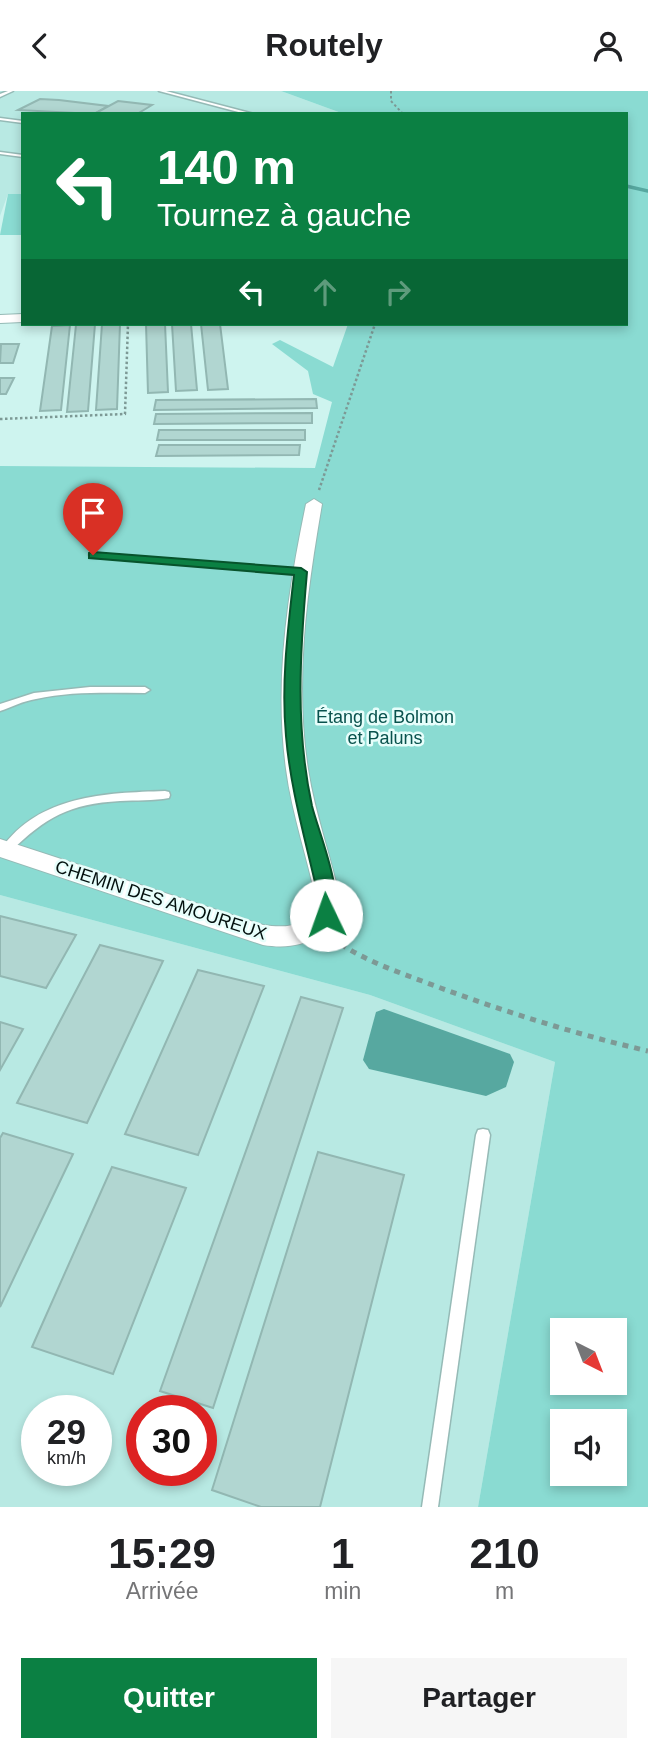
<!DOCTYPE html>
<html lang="fr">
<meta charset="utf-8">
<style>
body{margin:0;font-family:Arial,sans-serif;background:#f6f6f6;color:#202124;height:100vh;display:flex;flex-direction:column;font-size:26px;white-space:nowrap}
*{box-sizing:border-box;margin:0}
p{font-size:23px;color:#757577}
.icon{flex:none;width:38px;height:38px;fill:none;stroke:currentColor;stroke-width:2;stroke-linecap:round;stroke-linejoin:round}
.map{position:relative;height:1416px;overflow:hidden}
.details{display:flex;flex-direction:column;background:#fff;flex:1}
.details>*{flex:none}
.banner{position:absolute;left:21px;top:21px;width:607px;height:214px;border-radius:0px;box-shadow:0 4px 10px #0003;background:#0b8043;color:#fff;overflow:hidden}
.needle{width:46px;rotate:138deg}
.buttons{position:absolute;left:550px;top:1227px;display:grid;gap:14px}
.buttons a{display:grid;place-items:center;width:77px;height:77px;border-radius:0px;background:#fff;box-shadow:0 4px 10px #0003;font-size:35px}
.speed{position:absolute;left:21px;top:1304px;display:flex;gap:14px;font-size:35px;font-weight:700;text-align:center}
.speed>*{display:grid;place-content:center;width:91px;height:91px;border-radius:50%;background:#fff;box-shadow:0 4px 10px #0003;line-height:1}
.speed small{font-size:18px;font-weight:400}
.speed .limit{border:10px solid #d22;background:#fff;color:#111}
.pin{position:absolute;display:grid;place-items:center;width:60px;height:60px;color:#fff;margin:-72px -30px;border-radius:50% 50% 50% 0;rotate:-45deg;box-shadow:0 0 7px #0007}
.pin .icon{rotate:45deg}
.me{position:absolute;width:77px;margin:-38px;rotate:357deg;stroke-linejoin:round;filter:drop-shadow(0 0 5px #0008)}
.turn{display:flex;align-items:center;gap:24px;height:147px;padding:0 21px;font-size:32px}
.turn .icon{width:91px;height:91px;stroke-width:2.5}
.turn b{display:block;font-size:49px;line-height:60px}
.lanes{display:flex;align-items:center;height:66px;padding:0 21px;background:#0003;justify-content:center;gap:35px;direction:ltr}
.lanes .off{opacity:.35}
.eta{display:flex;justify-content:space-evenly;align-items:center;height:119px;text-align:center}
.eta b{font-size:42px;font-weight:700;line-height:49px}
.button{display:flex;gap:14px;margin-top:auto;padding:14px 21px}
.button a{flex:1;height:80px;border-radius:0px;background:#0b8043;color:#fff;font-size:28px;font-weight:700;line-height:80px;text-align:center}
.button a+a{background:#f6f6f6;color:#202124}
header{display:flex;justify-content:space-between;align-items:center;height:91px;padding:0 21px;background:#fff;font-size:32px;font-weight:700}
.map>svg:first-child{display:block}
.built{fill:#b8e9e3;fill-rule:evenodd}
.green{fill:#8adbd2;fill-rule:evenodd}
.water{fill:#57a8a0}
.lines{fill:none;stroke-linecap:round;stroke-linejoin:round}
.stream{stroke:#57a8a0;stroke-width:3.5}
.building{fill:#b1d6d1;stroke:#92b7b2;stroke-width:2}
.service-casing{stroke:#95bab6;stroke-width:3}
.minor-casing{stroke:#95bab6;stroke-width:2}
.path-far2{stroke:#7d9995;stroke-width:2;stroke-dasharray:2.5 2.5;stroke-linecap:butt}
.path-far1{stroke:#7d9995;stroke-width:2.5;stroke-dasharray:2.5 2.5;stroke-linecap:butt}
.path{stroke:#7d9995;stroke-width:5;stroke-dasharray:6 6;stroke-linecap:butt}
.service{fill:#fff;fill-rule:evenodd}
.minor{fill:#fff;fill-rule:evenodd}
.route{fill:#0b8043;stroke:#07532c;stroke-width:2}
.labels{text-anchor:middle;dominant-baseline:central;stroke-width:5;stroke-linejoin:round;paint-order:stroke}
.park-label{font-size:18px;fill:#08524d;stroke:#e7fefb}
.street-label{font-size:18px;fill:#03100e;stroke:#e7fefb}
</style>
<header><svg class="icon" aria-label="back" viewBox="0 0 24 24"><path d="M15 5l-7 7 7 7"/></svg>Routely<svg class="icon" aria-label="person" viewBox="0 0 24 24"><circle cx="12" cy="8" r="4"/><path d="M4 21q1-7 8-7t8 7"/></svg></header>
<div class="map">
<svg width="648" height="1416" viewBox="0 0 648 1416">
<rect width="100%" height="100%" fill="#cef4ef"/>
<g class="built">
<path d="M0 0H281L344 23H23V103H8L0 125Z"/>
<path d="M0 804 370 904 555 971 478 1416H0ZM37 1320H96V1379H37ZM142 1320H201V1379H142Z"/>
</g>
<g class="green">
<path d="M281 0H648V1416H478L555 971 370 904 0 804V375L315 377 332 311 313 303 308 280 272 253 280 249 333 276 348 233H626V23H344ZM562 1239H614V1292H562ZM562 1330H614V1382H562Z"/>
<path d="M8 103H23V144H0Z"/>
</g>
<path class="water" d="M384 918 510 963 514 971 506 996 486 1005 369 978 363 969 376 921Z"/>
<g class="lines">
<path class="stream" d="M626 95 648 100"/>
</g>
<g class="building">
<path d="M40 8 59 9 108 15 94 23 18 19Z"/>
<path d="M118 10 152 14 137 23H94Z"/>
<path d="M95 233 88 320 67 321 76 234Z"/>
<path d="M102 233H120L117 318 96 319Z"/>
<path d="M146 233H165L168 301 148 302Z"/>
<path d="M172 233H191L197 299 176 300Z"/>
<path d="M201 233H220L228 298 208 299Z"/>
<path d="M70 234 61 319 40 320 52 235Z"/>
<path d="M1 253H19L13 272H0Z"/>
<path d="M0 287H14L6 303H0Z"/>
<path d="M316 308 317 317 154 319 156 309Z"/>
<path d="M312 322V332L154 333 156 323Z"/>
<path d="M159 339H305V349H157Z"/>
<path d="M159 354H300L299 364 156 365Z"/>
<path d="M0 825 76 844 46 897 0 885Z"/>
<path d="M100 854 163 870 87 1032 17 1012Z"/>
<path d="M198 879 264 895 198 1064 125 1043Z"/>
<path d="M301 906 343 917 213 1317 160 1300Z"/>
<path d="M0 931 23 938 0 979Z"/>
<path d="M3 1042 73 1063 0 1216V1047Z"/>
<path d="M318 1061 404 1084 320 1416H261L212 1399Z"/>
<path d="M112 1076 186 1097 113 1283 32 1256Z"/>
</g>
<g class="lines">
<g class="service-casing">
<g id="service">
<path d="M8 0H13L0 6V3Z"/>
<path d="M159 0H166L254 23H246Z"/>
<path d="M0 27 23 30V32L0 29Z"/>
<path d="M0 61 23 64V66L0 63Z"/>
<path d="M90 462 301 478 305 481 301 484 93 466 89 464Z"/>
<path d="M90 596H145L150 599 145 602C109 602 72 600 36 608 23 610 12 616 0 620V613L34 602Z"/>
<path d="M165 700 169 701 170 704 169 707C153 710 136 709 120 710 69 713 46 726 10 761H2L1 758C39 704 105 702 165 700Z"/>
<path d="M483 1038 488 1039 490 1044 438 1416H422L476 1044 478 1039Z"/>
</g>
</g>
<g class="minor-casing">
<g id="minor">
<path d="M23 223V231L0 232V224Z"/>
<path d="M314 408 322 413C307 501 294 589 308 678 315 724 332 768 341 813 327 848 300 860 263 854L0 766V748L263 834C285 837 307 837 317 813 308 768 292 724 286 678 274 589 288 500 306 413Z"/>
</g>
</g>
<path class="path-far2" d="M391 0V10L403 23"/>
<g class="path-far1">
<path d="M0 328 125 323 128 233"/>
<path d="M319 399 375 233"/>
</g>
<path class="path" d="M331 846C358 867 390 878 422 890 496 918 571 942 648 960"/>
<use href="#service" class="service"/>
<use href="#minor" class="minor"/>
</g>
<path class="route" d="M93 461 301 477 307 481C300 560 295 637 312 715 319 743 345 803 332 829H319C314 818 318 800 314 787 303 740 290 693 286 645 281 592 288 537 294 484L89 467V462Z"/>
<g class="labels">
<g class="park-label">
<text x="385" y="626">Étang de Bolmon<tspan x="385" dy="21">et Paluns</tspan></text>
</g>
<g class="street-label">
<text transform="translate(161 809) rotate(18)">CHEMIN DES AMOUREUX</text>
</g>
</g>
</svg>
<div class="buttons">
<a><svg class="needle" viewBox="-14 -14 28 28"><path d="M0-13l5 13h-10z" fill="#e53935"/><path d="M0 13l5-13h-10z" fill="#757577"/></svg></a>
<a><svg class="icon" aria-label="sound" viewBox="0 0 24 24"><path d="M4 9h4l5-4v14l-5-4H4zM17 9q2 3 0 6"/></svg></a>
</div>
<div class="speed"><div>29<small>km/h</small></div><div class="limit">30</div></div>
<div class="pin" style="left:93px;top:464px;background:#d93025"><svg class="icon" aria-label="arrive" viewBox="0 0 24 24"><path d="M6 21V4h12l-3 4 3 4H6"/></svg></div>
<svg class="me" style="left:326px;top:824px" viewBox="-20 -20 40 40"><circle r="19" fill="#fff"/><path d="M0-13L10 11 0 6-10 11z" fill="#0b8043"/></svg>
<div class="banner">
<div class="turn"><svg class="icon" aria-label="left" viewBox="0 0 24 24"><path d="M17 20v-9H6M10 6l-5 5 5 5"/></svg><div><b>140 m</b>Tournez à gauche</div></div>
<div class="lanes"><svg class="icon" aria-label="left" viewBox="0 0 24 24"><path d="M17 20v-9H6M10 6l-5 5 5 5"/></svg><svg class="icon off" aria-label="ahead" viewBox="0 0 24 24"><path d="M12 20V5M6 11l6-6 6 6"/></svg><svg class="icon off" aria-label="right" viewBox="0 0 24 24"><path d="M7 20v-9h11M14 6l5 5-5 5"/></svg></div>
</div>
</div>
<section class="details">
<div class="eta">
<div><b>15:29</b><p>Arrivée</p></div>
<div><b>1</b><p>min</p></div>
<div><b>210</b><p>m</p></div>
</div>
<div class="button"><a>Quitter</a><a>Partager</a></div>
</section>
